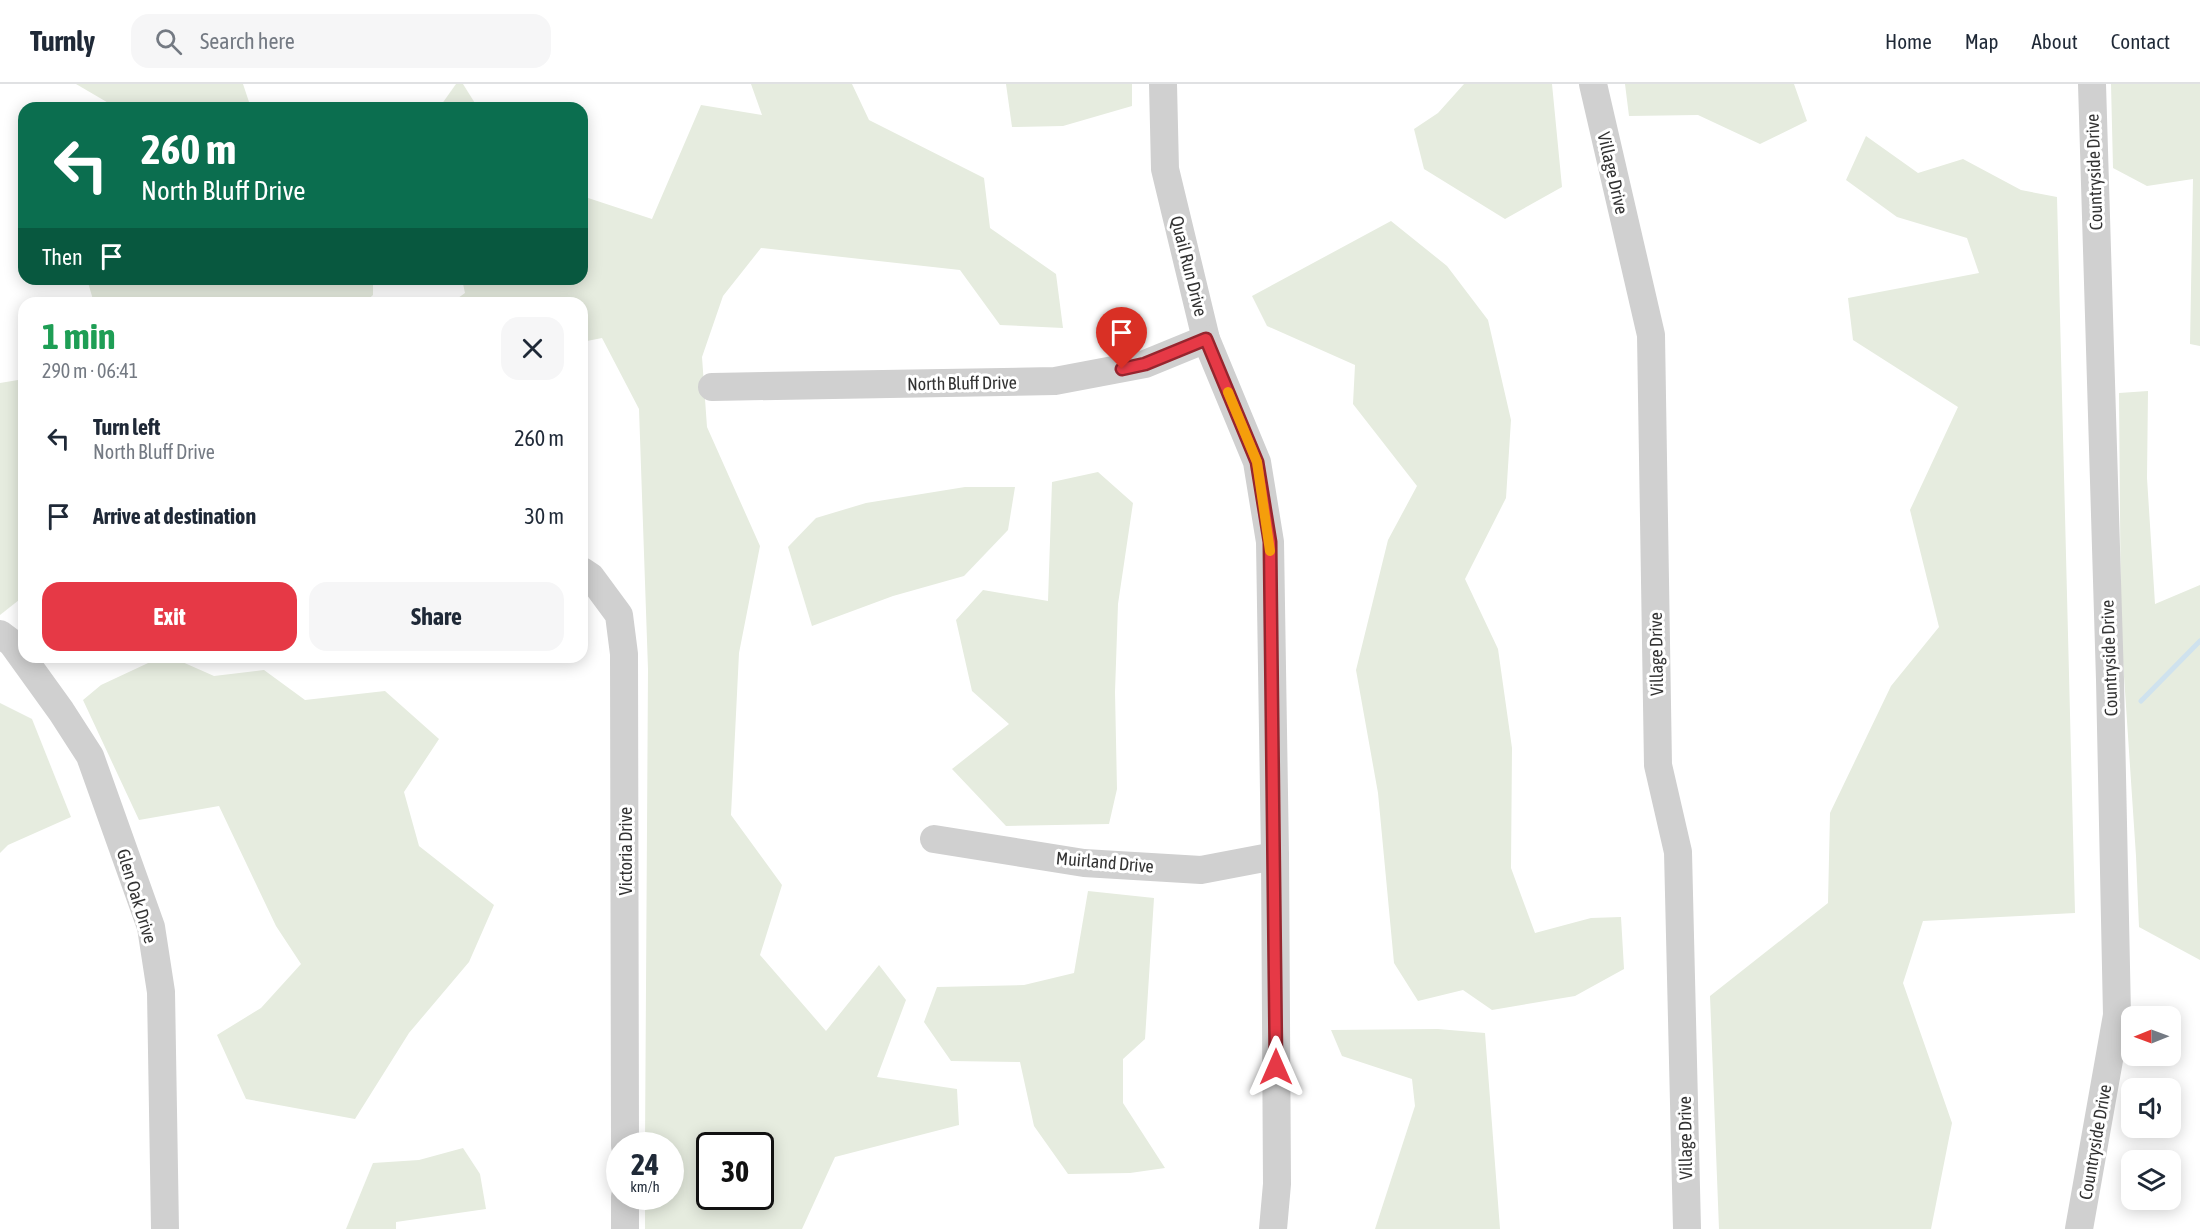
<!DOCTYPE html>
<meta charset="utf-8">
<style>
body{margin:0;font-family:"Asap Condensed",sans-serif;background:#f6f6f7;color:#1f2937;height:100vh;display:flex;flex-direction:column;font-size:22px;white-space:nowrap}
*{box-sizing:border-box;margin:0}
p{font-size:20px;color:#747a83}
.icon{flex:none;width:33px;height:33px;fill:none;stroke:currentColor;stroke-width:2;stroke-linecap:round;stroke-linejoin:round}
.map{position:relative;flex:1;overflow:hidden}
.side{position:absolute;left:18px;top:213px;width:570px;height:366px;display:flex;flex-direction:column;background:#fff;border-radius:18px;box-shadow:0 3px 15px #0003}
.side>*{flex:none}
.guide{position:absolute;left:18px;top:18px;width:570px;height:183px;border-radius:18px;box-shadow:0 3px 15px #0003;background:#0b6e4f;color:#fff;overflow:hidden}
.needle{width:39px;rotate:269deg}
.controls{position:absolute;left:2121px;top:922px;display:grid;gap:12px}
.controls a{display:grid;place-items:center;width:60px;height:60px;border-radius:12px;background:#fff;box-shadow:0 3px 15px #0003;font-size:30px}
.speed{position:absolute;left:606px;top:1048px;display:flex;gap:12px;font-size:30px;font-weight:700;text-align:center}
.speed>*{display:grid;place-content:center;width:78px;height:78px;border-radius:50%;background:#fff;box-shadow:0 3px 15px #0003;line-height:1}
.speed small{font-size:15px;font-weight:400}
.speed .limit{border:3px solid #111;border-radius:9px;background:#fff;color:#111}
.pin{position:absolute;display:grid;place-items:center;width:51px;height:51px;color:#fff;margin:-62px -26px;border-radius:50% 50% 50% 0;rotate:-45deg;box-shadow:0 0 6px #0007}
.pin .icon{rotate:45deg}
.me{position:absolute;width:66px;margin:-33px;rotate:0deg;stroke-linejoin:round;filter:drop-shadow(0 0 4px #0008)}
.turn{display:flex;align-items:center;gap:21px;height:126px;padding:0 24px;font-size:27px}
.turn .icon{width:78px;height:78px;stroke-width:2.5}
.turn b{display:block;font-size:42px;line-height:51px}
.then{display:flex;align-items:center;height:57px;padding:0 24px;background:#0003;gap:12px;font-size:22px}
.round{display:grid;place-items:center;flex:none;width:63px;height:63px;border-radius:18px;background:#f6f6f7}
.overview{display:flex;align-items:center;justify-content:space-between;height:102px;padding:0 24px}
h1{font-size:36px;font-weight:700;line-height:45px;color:#1e9e55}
.cta{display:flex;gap:12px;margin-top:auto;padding:12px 24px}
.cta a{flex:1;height:69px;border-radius:18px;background:#e63946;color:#fff;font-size:24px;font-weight:700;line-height:69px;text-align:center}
.cta a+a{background:#f6f6f7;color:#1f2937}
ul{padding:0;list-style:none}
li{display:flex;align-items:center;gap:18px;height:78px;padding:0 24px}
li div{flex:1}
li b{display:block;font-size:22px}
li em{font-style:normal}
header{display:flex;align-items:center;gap:36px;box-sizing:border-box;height:84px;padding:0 30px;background:#fff;border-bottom:2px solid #e0e1e3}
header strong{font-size:28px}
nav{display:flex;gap:33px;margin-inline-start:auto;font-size:21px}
.search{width:420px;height:54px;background:#f6f6f7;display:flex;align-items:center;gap:15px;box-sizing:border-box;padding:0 21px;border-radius:18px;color:#747a83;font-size:22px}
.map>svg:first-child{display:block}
.green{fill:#e6ecdf;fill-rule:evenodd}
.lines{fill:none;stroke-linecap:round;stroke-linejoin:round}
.stream{stroke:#cfe2ee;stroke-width:5}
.minor{stroke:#d0d0d0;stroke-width:28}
.route-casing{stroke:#96252e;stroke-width:15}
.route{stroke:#e63946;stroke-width:10}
.slow{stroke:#f59e0b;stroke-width:10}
.labels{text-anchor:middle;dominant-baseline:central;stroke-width:6;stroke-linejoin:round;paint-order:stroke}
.street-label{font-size:18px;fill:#333;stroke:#fff}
</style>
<header>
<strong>Turnly</strong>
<div class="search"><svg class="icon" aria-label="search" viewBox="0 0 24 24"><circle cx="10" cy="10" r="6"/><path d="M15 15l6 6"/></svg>Search here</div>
<nav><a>Home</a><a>Map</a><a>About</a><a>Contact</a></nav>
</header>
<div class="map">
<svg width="2200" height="1145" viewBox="0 0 2200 1145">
<rect width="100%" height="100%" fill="#fff"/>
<g class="green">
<path d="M76 0H243L251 24H117Z"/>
<path d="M456 0H463L478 24H439Z"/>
<path d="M751 0H852L869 36 984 94 990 144 1056 190 1063 244 1000 241 960 186 761 164 723 212 702 273 707 343 760 462 739 569 731 731 782 801 760 871 826 947 879 881 906 916 877 993 957 1005 959 1041 835 1073 802 1145H645V1113H670V1062H645L648 585 639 325 602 254 582 258V219H451L465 209 462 195H582V112L652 135 701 21 762 31ZM710 1062H760V1113H710Z"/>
<path d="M1006 0H1132V22L1063 42 1012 43Z"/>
<path d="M1464 0H1552L1562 103 1505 135 1424 85 1414 45 1438 29Z"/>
<path d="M1625 0H1794L1807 37 1760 60 1698 31 1629 32Z"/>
<path d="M2111 0H2200V262L2190 260 2193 95 2147 102 2113 84Z"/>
<path d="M1866 52 1918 89 1963 75 2021 106 2057 113 2075 829 1923 837 1903 899 1952 1039 1931 1145H1719L1710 912 1828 819 1830 729 1891 602 1939 543 1910 426 1958 323 1853 256 1848 214 1979 189 1967 154 1897 133 1846 96Z"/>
<path d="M1391 137 1447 182 1488 236 1511 336 1506 414 1465 495 1498 565 1512 664 1511 784 1535 849 1591 834 1621 833 1624 885 1575 912 1492 926 1463 906 1418 917 1394 879 1378 709 1356 586 1388 456 1417 402 1353 320 1355 281 1267 242 1252 212Z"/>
<path d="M87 195H373V211L364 219H94Z"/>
<path d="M24 295V512L0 531V299Z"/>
<path d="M2148 307 2147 394 2155 520 2200 501V876L2139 843 2136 772 2121 547 2119 309Z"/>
<path d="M1098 388 1133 419 1118 520 1115 608 1117 705 1109 740 1006 742 952 685 1009 640 972 607 956 536 983 506 1048 517 1052 398Z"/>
<path d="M965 403H1015L1008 446 964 492 893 512 812 542 788 463 816 434 866 419Z"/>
<path d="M161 573H171L214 592 264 586 305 616 385 607 439 655 404 708 419 762 494 821 469 878 409 949 355 1035 246 1015 217 951 261 924 301 880 276 842 219 722 139 736 83 616 101 601Z"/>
<path d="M0 619 32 635 71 733 8 761 0 769Z"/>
<path d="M1088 807 1154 814 1145 955 1123 975V1019L1165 1084 1130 1089 1068 1090 1034 1042 1020 978 951 977 924 938 937 903 1024 901 1074 889Z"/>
<path d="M1438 945 1485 949 1500 1145H1375L1415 1022 1412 995 1342 972 1331 946Z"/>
<path d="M463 1064 480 1090 486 1125 396 1138V1145H346L373 1079 419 1076Z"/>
</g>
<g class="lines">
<path class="stream" d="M2141 617 2200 557"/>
<g class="minor">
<path d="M1163 0 1165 85 1206 255 1257 378 1270 458 1275 772 1277 1100 1273 1145"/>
<path d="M1593 0 1651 251 1658 681 1678 768 1687 1145"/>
<path d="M712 303 1055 297 1145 280 1206 255"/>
<path d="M582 487 591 493 619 531 624 570 625 1062"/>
<path d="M0 550 12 559 61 627 90 672 151 843 161 908 165 1145"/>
<path d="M934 755 1084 779 1201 786 1275 772"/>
<path d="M625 1113V1145"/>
<path d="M2079 1145 2117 931 2110 596 2092 0"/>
</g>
</g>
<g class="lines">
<g class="route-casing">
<path id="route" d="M1122 285 1145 280 1206 255 1257 378 1270 458 1276 983"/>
</g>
<use href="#route" class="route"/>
<path class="slow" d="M1228 308 1257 378 1270 467"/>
</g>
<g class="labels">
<g class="street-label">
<text transform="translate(2094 88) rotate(-92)">Countryside Drive</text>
<text transform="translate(1613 89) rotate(77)">Village Drive</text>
<text transform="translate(1189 182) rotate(76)">Quail Run Drive</text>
<text transform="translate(962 299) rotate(-1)">North Bluff Drive</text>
<text transform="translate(1656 570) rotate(-91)">Village Drive</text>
<text transform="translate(2109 574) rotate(-92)">Countryside Drive</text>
<text transform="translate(625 767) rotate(-90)">Victoria Drive</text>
<text transform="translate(1105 778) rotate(5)">Muirland Drive</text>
<text transform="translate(137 812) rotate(73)">Glen Oak Drive</text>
<text transform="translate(1685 1054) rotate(-91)">Village Drive</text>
<text transform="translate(2095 1058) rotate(-80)">Countryside Drive</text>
</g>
</g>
</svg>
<div class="controls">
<a><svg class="needle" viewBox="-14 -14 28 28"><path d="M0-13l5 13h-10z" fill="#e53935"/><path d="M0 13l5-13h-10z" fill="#747a83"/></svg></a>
<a><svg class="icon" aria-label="sound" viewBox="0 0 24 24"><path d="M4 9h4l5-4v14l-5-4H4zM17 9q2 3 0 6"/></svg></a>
<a><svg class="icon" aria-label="layers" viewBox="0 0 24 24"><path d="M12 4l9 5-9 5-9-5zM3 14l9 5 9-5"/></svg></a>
</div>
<div class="speed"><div>24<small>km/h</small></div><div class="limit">30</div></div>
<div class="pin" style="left:1122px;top:285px;background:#d93025"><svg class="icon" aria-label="arrive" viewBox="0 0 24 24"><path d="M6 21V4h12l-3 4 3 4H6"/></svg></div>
<svg class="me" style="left:1276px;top:983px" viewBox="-20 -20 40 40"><path d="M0-17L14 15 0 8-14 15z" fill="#e63946" stroke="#fff" stroke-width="4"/></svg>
<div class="guide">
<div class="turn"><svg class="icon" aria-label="left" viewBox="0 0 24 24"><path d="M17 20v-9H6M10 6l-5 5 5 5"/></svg><div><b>260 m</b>North Bluff Drive</div></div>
<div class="then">Then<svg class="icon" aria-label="arrive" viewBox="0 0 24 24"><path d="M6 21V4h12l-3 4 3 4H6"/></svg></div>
</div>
<section class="side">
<div class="overview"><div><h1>1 min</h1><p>290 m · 06:41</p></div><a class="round"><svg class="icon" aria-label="close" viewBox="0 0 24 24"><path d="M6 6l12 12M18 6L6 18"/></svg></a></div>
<ul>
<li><svg class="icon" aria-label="left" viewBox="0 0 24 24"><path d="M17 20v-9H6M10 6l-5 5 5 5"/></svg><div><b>Turn left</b><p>North Bluff Drive</p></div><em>260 m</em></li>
<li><svg class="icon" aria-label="arrive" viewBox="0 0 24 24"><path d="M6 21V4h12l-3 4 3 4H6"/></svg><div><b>Arrive at destination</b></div><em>30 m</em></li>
</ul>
<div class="cta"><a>Exit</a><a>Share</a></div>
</section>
</div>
